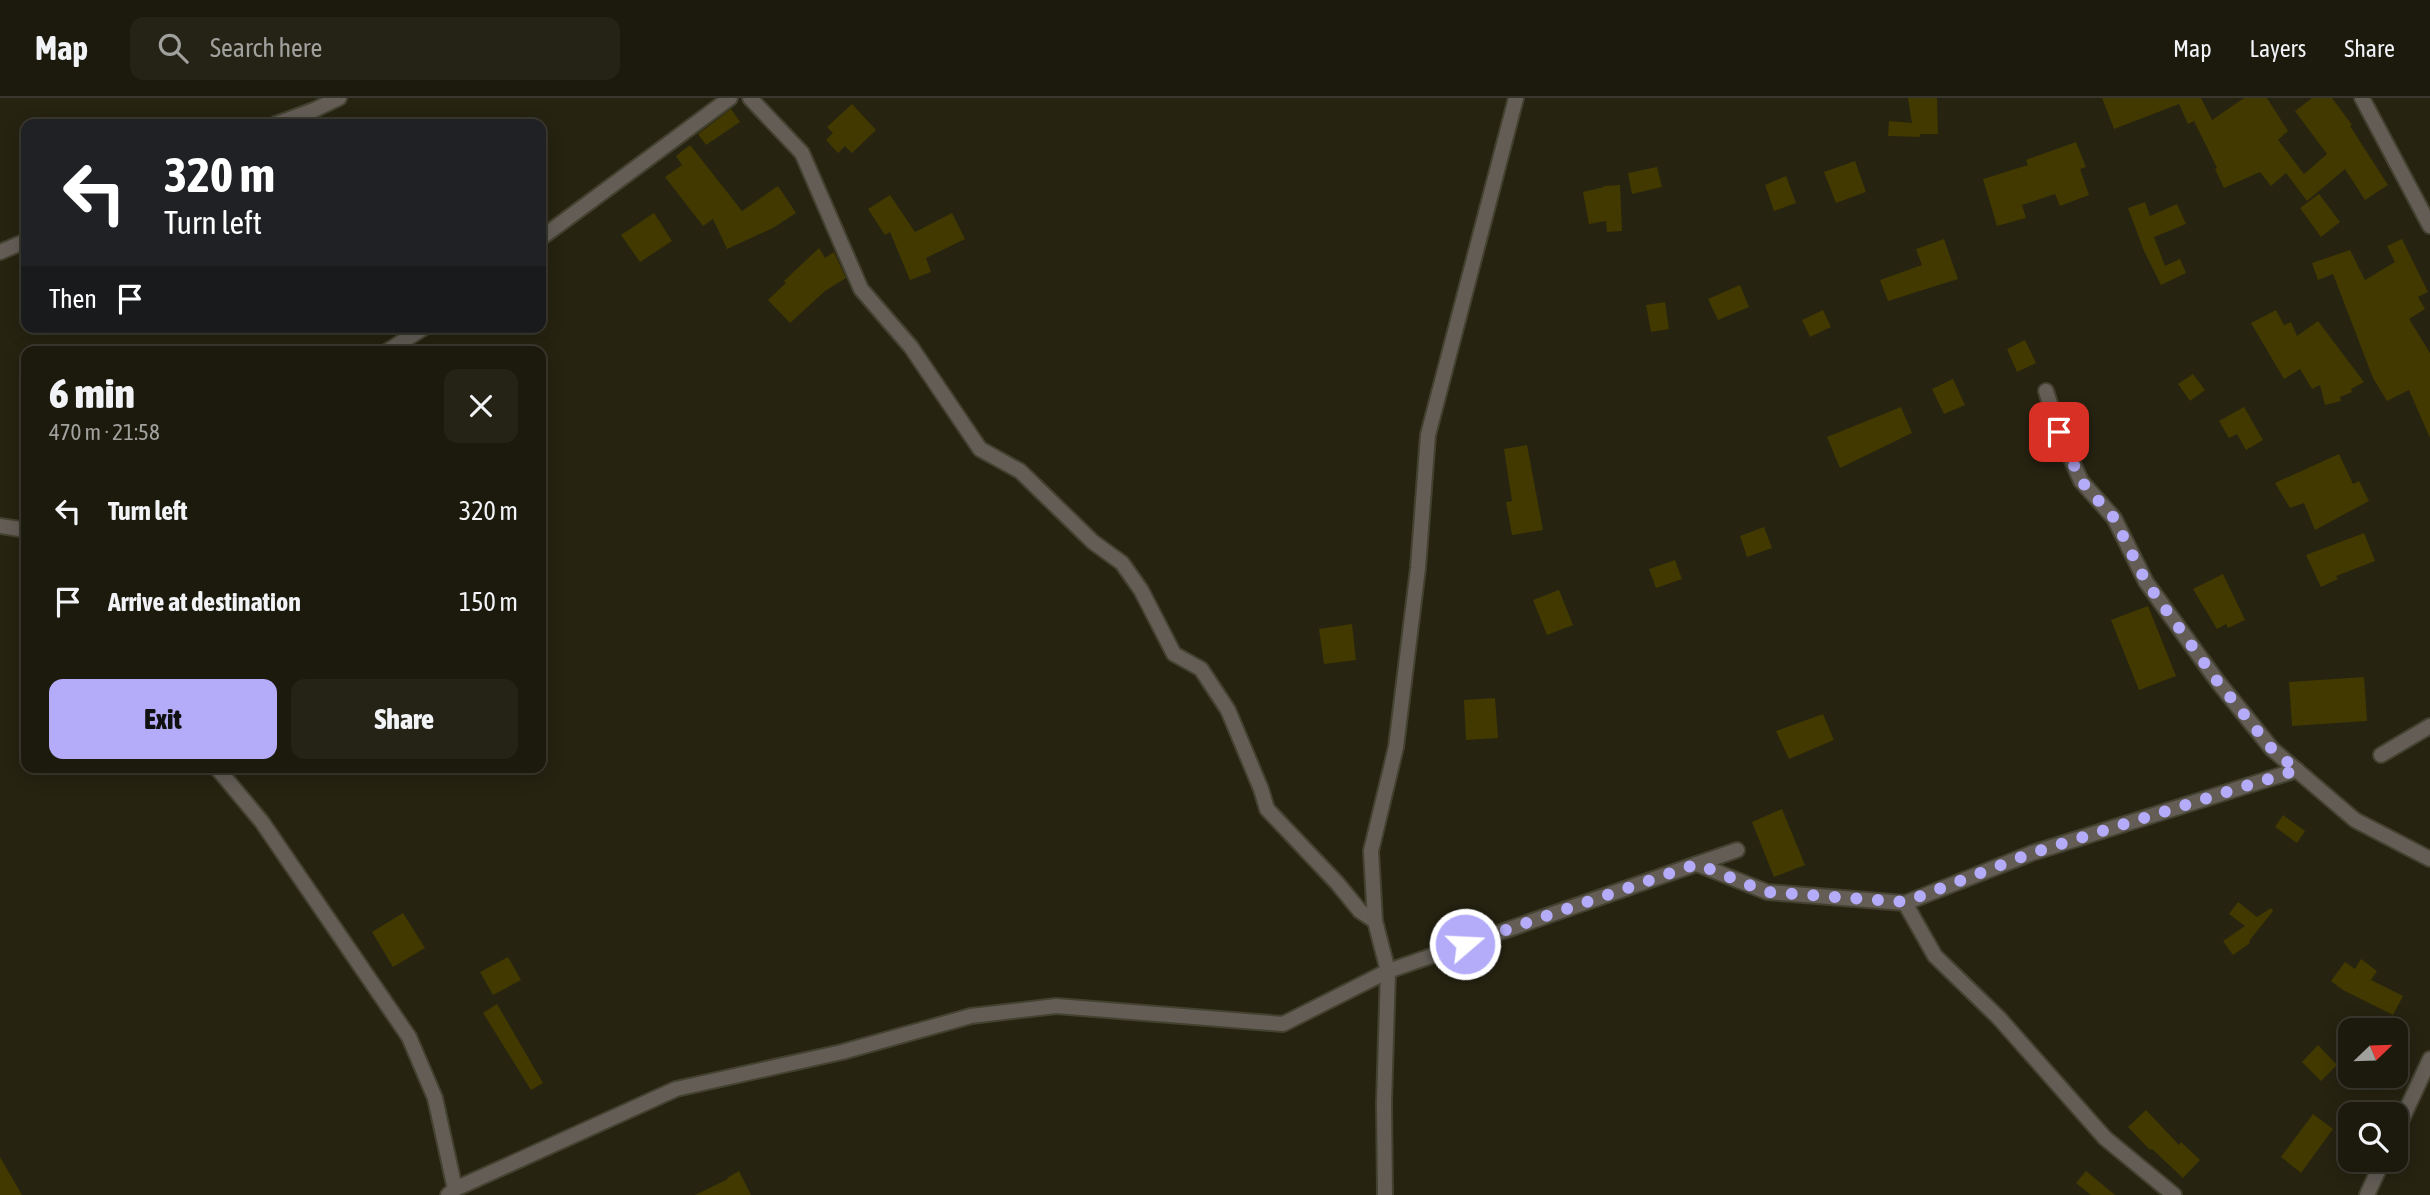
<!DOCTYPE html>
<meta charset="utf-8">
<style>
body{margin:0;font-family:"Asap Condensed",sans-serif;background:#252316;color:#f1f3f6;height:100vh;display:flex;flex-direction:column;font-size:26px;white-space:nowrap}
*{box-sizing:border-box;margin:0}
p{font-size:23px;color:#a0a19d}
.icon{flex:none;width:38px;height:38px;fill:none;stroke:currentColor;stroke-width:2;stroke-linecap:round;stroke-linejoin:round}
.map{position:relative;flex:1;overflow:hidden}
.sheet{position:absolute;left:21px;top:248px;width:525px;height:427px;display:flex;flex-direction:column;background:#1c1a0d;border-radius:14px;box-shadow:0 4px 18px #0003,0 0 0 2px #3a382e}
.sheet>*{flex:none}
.hud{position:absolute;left:21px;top:21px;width:525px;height:214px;border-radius:14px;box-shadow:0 4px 18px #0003,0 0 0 2px #3a382e;background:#202124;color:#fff;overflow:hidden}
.needle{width:46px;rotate:67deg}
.buttons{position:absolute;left:2338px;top:920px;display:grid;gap:14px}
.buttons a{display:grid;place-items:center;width:70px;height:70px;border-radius:14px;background:#1c1a0d;box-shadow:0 4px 18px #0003,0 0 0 2px #3a382e;font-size:35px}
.pin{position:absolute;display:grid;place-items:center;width:60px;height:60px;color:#fff;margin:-30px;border-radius:14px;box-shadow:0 4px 10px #0006}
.me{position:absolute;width:77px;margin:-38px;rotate:71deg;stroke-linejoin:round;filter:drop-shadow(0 0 5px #0008)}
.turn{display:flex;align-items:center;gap:24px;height:147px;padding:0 28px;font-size:32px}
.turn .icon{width:91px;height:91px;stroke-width:2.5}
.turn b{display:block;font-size:49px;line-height:60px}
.then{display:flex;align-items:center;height:66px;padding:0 28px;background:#0003;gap:14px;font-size:26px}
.round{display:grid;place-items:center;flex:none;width:74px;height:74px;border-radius:14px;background:#252316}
.summary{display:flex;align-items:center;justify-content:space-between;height:119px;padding:0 28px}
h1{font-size:42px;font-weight:800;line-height:52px}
.cta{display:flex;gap:14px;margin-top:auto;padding:14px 28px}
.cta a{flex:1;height:80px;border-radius:14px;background:#b5acf9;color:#111;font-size:28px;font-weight:800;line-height:80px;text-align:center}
.cta a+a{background:#252316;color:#f1f3f6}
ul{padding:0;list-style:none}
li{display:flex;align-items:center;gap:21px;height:91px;padding:0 28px}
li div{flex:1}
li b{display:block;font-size:26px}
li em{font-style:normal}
header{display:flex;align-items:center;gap:42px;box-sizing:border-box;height:98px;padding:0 35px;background:#1c1a0d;border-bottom:2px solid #3a382e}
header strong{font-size:33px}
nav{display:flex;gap:38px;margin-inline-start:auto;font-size:24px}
.search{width:490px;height:63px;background:#252316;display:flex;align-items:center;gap:18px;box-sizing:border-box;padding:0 24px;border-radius:14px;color:#a0a19d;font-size:26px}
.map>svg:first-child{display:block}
.building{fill:#423900}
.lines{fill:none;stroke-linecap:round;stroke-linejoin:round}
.minor-casing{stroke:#43412f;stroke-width:18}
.minor{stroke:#635d56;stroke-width:14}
.route{stroke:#b5acf9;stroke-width:12;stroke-dasharray:0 21.6}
</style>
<header>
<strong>Map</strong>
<div class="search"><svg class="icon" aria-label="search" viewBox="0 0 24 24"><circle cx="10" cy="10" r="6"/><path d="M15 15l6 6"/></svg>Search here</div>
<nav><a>Map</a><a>Layers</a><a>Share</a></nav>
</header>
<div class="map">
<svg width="2430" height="1097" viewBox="0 0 2430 1097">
<rect width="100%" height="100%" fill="#262311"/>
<g class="building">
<path d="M1908 0H1937L1938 36H1920V39L1888 38 1889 23 1912 25Z"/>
<path d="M2102 0H2201L2212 22 2244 0H2267L2288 33 2278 42 2304 76 2327 56 2295 13 2312 0H2332L2352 27 2350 28 2388 87 2365 102 2345 71 2307 103 2286 75 2271 88 2260 74 2224 90 2215 71 2217 70 2194 23 2188 26 2179 6 2114 31Z"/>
<path d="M852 6 876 32 852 55 845 48 838 55 826 42 833 35 827 29Z"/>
<path d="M731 11 740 24 706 47 698 36Z"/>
<path d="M2076 44 2086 69 2080 71 2089 97 2060 108 2055 96 2022 107 2026 120 1997 128 1983 81 2028 67 2026 62Z"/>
<path d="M690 47 742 113 778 88 796 115 773 130 727 151 713 121 703 128 665 79 682 67 676 58Z"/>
<path d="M1855 63 1866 94 1836 105 1824 74Z"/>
<path d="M1657 69 1662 89 1632 96 1628 75Z"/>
<path d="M1786 78 1796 105 1774 113 1765 87Z"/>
<path d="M1620 87 1622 133 1607 134 1606 123 1589 126 1583 94 1604 89V88Z"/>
<path d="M2319 96 2340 124 2321 139 2300 110Z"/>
<path d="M890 97 915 134 952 115 965 141 926 160 931 174 910 182 890 134 885 137 868 111Z"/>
<path d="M2145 104 2150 118 2177 106 2186 126 2154 139 2165 168 2180 161 2186 175 2161 187 2144 153 2128 110Z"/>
<path d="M654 115 672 143 640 164 621 137Z"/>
<path d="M1944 141 1958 181 1888 203 1880 182 1922 167 1916 151Z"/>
<path d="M2402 141 2428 194 2418 199 2425 211 2409 221 2430 255V340L2409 292 2387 303 2373 280 2333 176 2318 182 2312 165 2350 152 2365 182 2395 164 2387 148Z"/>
<path d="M819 150 825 160 834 154 846 180 825 193 790 225 768 202 786 185 784 183Z"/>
<path d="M1740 187 1749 209 1718 222 1708 201Z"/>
<path d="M1665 204 1669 231 1651 234 1646 207Z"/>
<path d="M1823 212 1831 229 1810 239 1802 222Z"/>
<path d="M2276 212 2284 227 2291 224 2297 238 2318 223 2364 284 2351 291 2352 294 2340 299 2341 303 2325 307 2320 287 2312 291 2300 271 2284 281 2251 225Z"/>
<path d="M2025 242 2036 265 2017 274 2007 251Z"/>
<path d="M2193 276 2205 292 2190 303 2178 286Z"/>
<path d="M1953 281 1965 307 1944 316 1932 291Z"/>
<path d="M1901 309 1912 335 1840 370 1827 339Z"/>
<path d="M2244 309 2263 342 2246 352 2237 336 2229 340 2219 323Z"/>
<path d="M1527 347 1543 432 1512 437 1506 404 1512 403 1504 351Z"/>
<path d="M2339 356 2353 386 2359 383 2369 403 2315 432 2304 405 2290 410 2275 385Z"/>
<path d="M1764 429 1772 450 1747 459 1740 438Z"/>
<path d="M2364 435 2375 463 2336 478 2338 481 2321 489 2306 457Z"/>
<path d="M1675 462 1682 481 1656 490 1649 471Z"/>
<path d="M2223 476 2245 522 2228 530 2226 526 2217 531 2193 491Z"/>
<path d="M1559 492 1573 527 1547 537 1533 502Z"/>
<path d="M2148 508 2176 578 2139 592 2111 522Z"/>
<path d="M1352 526 1356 562 1324 566 1319 531Z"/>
<path d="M2364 579 2367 623 2292 628 2289 584Z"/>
<path d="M1495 600 1498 640 1466 642 1464 602Z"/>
<path d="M1823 616 1834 642 1789 661 1776 633Z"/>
<path d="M1782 711 1805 767 1774 779 1752 724Z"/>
<path d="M2283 717 2305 733 2297 745 2275 729Z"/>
<path d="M2238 804 2257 819 2271 810 2273 813 2249 843 2250 845 2233 857 2223 843 2245 828 2229 816Z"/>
<path d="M403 815 425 850 393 869 372 834Z"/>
<path d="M508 859 521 882 493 897 480 874Z"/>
<path d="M2361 861 2377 873 2371 882 2403 898 2393 917 2343 892 2331 883 2345 864 2355 871Z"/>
<path d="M497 906 543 985 531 992 483 915Z"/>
<path d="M2318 947 2337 967 2321 983 2302 964Z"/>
<path d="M2146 1012 2179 1047 2181 1044 2200 1062 2183 1080 2152 1051 2150 1052 2128 1029Z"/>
<path d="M2313 1016 2333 1031 2301 1075 2281 1059Z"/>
<path d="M0 1059 22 1097H0Z"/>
<path d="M739 1073 751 1097H695L728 1081 727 1080Z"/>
<path d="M2086 1073 2115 1097H2091L2076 1085Z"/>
</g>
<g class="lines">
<g class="minor-casing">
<g id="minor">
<path d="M750 0 802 55 861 191 911 249 980 351 1020 373 1093 444 1122 465 1141 492 1174 556 1201 571 1228 612 1261 691 1267 711 1338 786 1360 813 1375 823"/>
<path d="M1516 0 1428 337 1418 470 1396 649 1371 753 1375 823 1388 873 1737 752"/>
<path d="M2362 0 2430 128"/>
<path d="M276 26 314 12 339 0"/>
<path d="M541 140 730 0"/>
<path d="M0 154 26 143"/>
<path d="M386 254 425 229"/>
<path d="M2046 293 2059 334 2081 383 2114 420 2146 484 2218 584 2272 651 2355 722 2430 761"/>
<path d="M0 428 26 432"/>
<path d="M2381 657 2430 628"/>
<path d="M217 670 262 724 409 939 435 1000 455 1091"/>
<path d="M1697 766 1767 794 1905 805 2032 755 2297 672"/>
<path d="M1905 805 1935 858 1999 920 2105 1040 2174 1097"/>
<path d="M2396 1034 2430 961"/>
<path d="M448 1097 455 1091 676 991 842 954 971 918 1056 908 1283 926 1388 873 1384 1005 1385 1097"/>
<path d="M2367 1097 2383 1062"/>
</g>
</g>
<use href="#minor" class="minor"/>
</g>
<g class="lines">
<path class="route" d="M1465 846 1697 766 1767 794 1905 804 2032 755 2297 672 2272 651 2218 584 2146 484 2114 420 2081 383 2059 334"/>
</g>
</svg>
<div class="buttons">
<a><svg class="needle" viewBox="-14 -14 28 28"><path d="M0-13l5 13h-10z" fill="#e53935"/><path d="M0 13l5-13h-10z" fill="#a0a19d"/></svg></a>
<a><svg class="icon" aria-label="search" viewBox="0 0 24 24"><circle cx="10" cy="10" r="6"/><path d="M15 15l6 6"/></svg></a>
</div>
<div class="pin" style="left:2059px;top:334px;background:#d93025"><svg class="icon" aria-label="arrive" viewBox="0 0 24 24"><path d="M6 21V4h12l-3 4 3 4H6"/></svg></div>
<svg class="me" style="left:1465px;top:846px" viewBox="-20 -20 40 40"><circle r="17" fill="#b5acf9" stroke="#fff" stroke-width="3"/><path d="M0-11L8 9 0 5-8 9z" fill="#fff"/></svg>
<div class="hud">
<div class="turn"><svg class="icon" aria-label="left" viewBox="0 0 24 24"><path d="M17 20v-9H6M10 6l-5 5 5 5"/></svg><div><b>320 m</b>Turn left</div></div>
<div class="then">Then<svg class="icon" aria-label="arrive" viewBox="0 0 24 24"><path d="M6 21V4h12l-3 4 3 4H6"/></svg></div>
</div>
<section class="sheet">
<div class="summary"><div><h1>6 min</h1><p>470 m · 21:58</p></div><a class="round"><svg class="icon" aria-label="close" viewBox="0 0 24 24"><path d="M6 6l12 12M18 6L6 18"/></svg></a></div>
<ul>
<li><svg class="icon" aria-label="left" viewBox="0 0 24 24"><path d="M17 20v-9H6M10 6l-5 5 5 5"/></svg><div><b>Turn left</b></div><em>320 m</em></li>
<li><svg class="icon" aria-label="arrive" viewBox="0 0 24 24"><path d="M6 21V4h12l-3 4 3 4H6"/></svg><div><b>Arrive at destination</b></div><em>150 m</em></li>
</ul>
<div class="cta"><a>Exit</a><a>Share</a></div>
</section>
</div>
